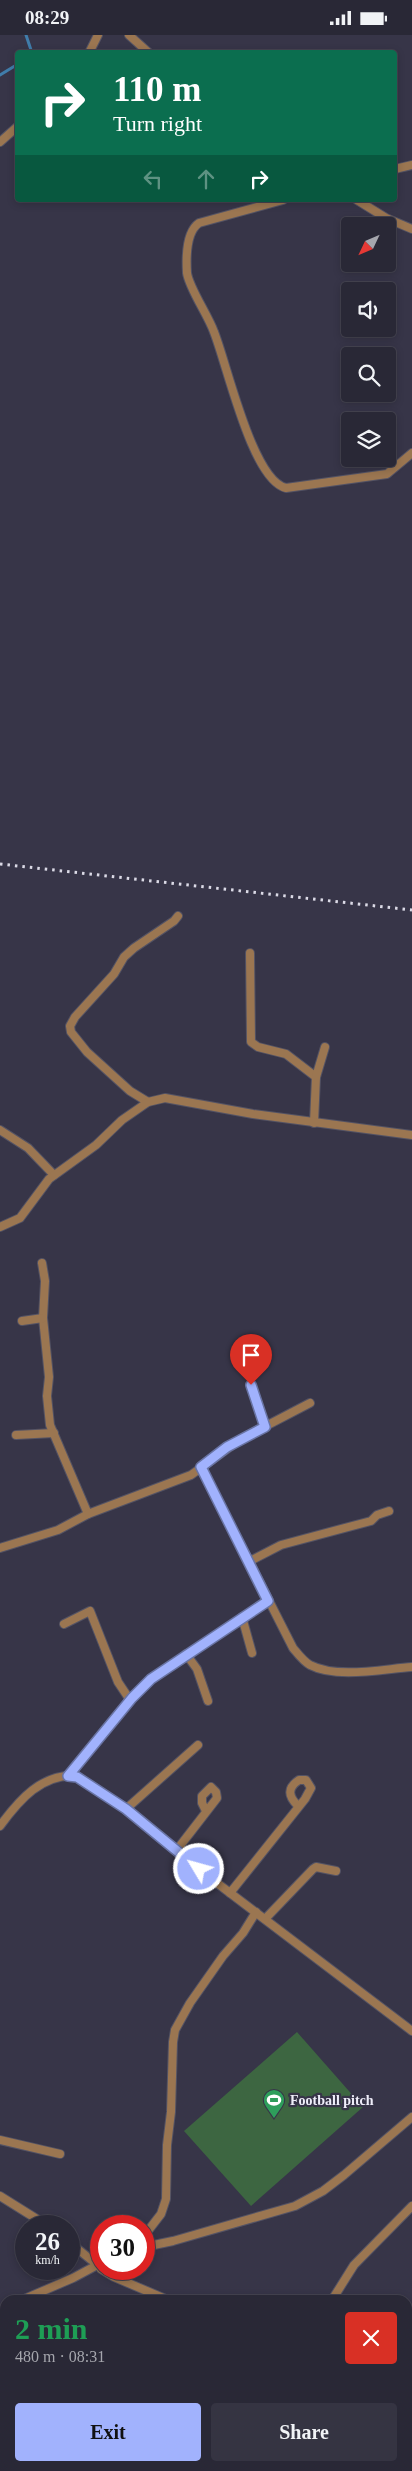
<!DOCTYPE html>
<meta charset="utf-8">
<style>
body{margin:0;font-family:"Times New Roman",serif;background:#353442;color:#f1f3f6;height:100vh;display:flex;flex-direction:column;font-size:19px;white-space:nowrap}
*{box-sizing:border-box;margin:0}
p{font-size:16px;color:#a5a6ad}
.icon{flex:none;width:28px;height:28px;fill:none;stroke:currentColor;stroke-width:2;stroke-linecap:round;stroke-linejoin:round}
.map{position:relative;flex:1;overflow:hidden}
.panel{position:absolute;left:0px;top:2260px;width:412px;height:176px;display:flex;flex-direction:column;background:#292836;border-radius:15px 15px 0 0;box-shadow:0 2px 8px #0003,0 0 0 1px #454451}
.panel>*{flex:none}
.hud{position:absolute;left:15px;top:15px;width:382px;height:152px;border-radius:5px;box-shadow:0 2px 8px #0003,0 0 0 1px #454451;background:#0b6e4f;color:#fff;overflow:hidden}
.needle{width:32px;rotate:226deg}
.buttons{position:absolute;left:341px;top:182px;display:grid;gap:10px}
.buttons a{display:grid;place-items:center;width:55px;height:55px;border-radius:5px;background:#292836;box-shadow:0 2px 8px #0003,0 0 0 1px #454451;font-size:25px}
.speed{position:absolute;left:15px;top:2180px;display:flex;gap:10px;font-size:25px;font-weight:700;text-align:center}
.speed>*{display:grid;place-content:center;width:65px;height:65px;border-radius:50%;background:#292836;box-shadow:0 2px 8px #0003,0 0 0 1px #454451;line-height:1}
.speed small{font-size:12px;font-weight:400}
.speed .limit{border:8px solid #d22;background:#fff;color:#111}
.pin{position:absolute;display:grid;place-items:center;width:42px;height:42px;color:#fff;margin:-51px -21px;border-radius:50% 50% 50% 0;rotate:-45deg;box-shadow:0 0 5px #0007}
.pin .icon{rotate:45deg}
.me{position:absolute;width:55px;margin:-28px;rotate:307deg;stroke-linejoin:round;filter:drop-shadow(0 0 4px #0008)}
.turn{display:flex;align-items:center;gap:18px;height:105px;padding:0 15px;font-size:22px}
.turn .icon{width:65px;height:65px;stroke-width:2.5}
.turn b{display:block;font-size:35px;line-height:42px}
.lanes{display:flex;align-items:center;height:48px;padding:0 15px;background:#0003;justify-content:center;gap:25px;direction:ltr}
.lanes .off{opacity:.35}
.round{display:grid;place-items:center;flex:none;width:52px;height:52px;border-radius:5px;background:#353442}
.overview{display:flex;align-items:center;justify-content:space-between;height:85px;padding:0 15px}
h1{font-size:30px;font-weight:600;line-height:38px;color:#1e9e55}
.cta{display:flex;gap:10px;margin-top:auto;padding:10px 15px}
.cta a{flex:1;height:58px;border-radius:5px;background:#a1b2fd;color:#111;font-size:20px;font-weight:600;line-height:58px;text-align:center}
.cta a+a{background:#353442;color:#f1f3f6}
.status{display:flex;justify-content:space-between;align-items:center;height:35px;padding:0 25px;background:#292836;direction:ltr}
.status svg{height:14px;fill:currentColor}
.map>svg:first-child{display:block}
.green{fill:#3d6641}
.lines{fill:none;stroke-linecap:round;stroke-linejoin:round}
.stream{stroke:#407dab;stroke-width:3}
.minor-casing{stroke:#545364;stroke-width:10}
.minor{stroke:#9b7651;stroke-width:8}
.rail{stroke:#dbdae6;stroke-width:3;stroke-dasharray:2.5 5;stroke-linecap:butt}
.route-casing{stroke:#6974a4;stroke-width:12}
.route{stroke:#a1b2fd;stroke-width:9}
.labels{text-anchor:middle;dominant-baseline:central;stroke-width:4.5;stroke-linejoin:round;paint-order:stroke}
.poi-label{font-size:14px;font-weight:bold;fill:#efeefa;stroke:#373548;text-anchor:start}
</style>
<div class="status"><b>08:29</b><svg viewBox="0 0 49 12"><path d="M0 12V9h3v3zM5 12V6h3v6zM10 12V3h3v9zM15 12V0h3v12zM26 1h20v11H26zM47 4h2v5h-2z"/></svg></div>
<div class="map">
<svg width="412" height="2436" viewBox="0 0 412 2436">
<rect width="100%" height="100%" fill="#373548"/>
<path class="green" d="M297 1997 363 2072 251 2171 184 2096Z"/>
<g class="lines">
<g class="stream">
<path d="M26 0 31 15 29 18"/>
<path d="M0 40 18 29"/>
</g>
<g class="minor-casing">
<g id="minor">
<path d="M129 0 149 18"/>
<path d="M89 18 98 0"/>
<path d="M0 107 18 91"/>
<path d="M395 134 412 130"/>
<path d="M283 165 199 188C186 197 186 222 187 238 189 253 208 280 214 297 227 329 252 445 286 453L387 439 412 418"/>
<path d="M357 165 386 183 412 194"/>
<path d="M250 918 251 1007 258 1012 286 1019 316 1042"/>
<path d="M148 1067 130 1056 87 1017 71 997 70 991 75 982 114 939 124 922 134 913 174 886 178 881"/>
<path d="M314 1088 316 1042 325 1012"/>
<path d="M0 1095 28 1113 54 1140"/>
<path d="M0 1192 20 1183 49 1144 96 1110 122 1085 148 1067 165 1063 253 1079 412 1100"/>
<path d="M42 1228 45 1246 43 1283 49 1342 47 1361 50 1390 88 1479"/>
<path d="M22 1286 43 1283"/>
<path d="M251 1350 265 1392"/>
<path d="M16 1400 54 1398"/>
<path d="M201 1432 293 1613C298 1619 303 1626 310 1630 337 1644 383 1634 412 1632"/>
<path d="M0 1513 58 1495 88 1479 191 1440 241 1404 310 1368"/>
<path d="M250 1526 281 1510 371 1486 377 1480 389 1476"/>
<path d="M242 1582 252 1618"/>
<path d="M64 1589 90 1576 118 1647 130 1665"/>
<path d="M186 1619 197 1634 208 1666"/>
<path d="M68 1741 132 1663 151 1644 268 1566"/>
<path d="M126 1774 198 1710"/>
<path d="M0 1791C19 1765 42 1738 77 1741L126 1774 184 1823 412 1996"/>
<path d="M176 1816 217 1763 216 1757 211 1752 202 1761V1768L206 1776"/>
<path d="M230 1858 305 1764 311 1753 306 1745H299C287 1753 288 1761 298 1771"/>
<path d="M265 1884 313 1834 316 1832 336 1836"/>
<path d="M0 2105 60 2119"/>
<path d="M0 2161 48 2191"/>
<path d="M144 2201 161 2179 166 2164 167 2110 171 2077 173 2007 175 1995 190 1968 223 1921 243 1898 256 1877"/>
<path d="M69 2207 100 2232"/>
<path d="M144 2212 173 2206 295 2171 323 2156 344 2140 412 2082"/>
<path d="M101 2234 114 2242 168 2265"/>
<path d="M22 2265 73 2243 101 2228"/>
<path d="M332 2265 354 2230 412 2171"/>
<path d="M0 2280 5 2275"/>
<path d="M0 2357 5 2360"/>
<path d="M116 2431 125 2436"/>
<path d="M190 2436 192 2431"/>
</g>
</g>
<use href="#minor" class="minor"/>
<path class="rail" d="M0 829 412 875"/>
</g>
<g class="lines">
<g class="route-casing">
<path id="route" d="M199 1834 126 1774 77 1742 68 1741 132 1663 151 1644 268 1566 201 1432 227 1412 265 1392 251 1350"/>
</g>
<use href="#route" class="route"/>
</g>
<defs>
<g id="stadium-pin" transform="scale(1.125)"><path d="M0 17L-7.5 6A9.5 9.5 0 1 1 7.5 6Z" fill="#2e9e5b" stroke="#373548"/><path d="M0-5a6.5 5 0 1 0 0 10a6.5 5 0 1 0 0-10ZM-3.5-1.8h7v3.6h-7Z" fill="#fff"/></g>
</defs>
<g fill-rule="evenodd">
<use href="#stadium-pin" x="274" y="2065"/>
</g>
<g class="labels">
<g class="poi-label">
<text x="290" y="2065">Football pitch</text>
</g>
</g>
</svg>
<div class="buttons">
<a><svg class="needle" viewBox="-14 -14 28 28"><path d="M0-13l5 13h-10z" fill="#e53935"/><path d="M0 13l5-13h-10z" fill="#a5a6ad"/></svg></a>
<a><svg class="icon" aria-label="sound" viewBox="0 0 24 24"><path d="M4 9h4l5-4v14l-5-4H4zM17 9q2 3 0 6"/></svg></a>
<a><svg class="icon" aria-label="search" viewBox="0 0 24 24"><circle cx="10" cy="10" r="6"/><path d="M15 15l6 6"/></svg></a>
<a><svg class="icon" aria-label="layers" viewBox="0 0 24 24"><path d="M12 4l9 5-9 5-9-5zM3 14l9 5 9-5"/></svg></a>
</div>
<div class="speed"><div>26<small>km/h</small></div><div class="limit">30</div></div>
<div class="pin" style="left:251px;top:1350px;background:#d93025"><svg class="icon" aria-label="arrive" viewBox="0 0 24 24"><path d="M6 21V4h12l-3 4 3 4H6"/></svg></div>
<svg class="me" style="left:199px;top:1834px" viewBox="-20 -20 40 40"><circle r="17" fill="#a1b2fd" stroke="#fff" stroke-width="3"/><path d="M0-11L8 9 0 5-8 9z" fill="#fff"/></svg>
<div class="hud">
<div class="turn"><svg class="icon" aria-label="right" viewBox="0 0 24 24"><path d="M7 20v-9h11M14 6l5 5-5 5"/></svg><div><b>110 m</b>Turn right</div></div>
<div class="lanes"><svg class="icon off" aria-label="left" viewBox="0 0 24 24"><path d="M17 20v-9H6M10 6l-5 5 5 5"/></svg><svg class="icon off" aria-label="ahead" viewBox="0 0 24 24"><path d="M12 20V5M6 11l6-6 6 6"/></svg><svg class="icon" aria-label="right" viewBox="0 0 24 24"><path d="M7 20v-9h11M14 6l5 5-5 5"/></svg></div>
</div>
<section class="panel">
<div class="overview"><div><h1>2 min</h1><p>480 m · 08:31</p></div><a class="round" style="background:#d93025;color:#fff"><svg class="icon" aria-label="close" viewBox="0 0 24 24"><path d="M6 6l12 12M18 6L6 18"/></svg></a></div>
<div class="cta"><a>Exit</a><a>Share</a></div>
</section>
</div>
